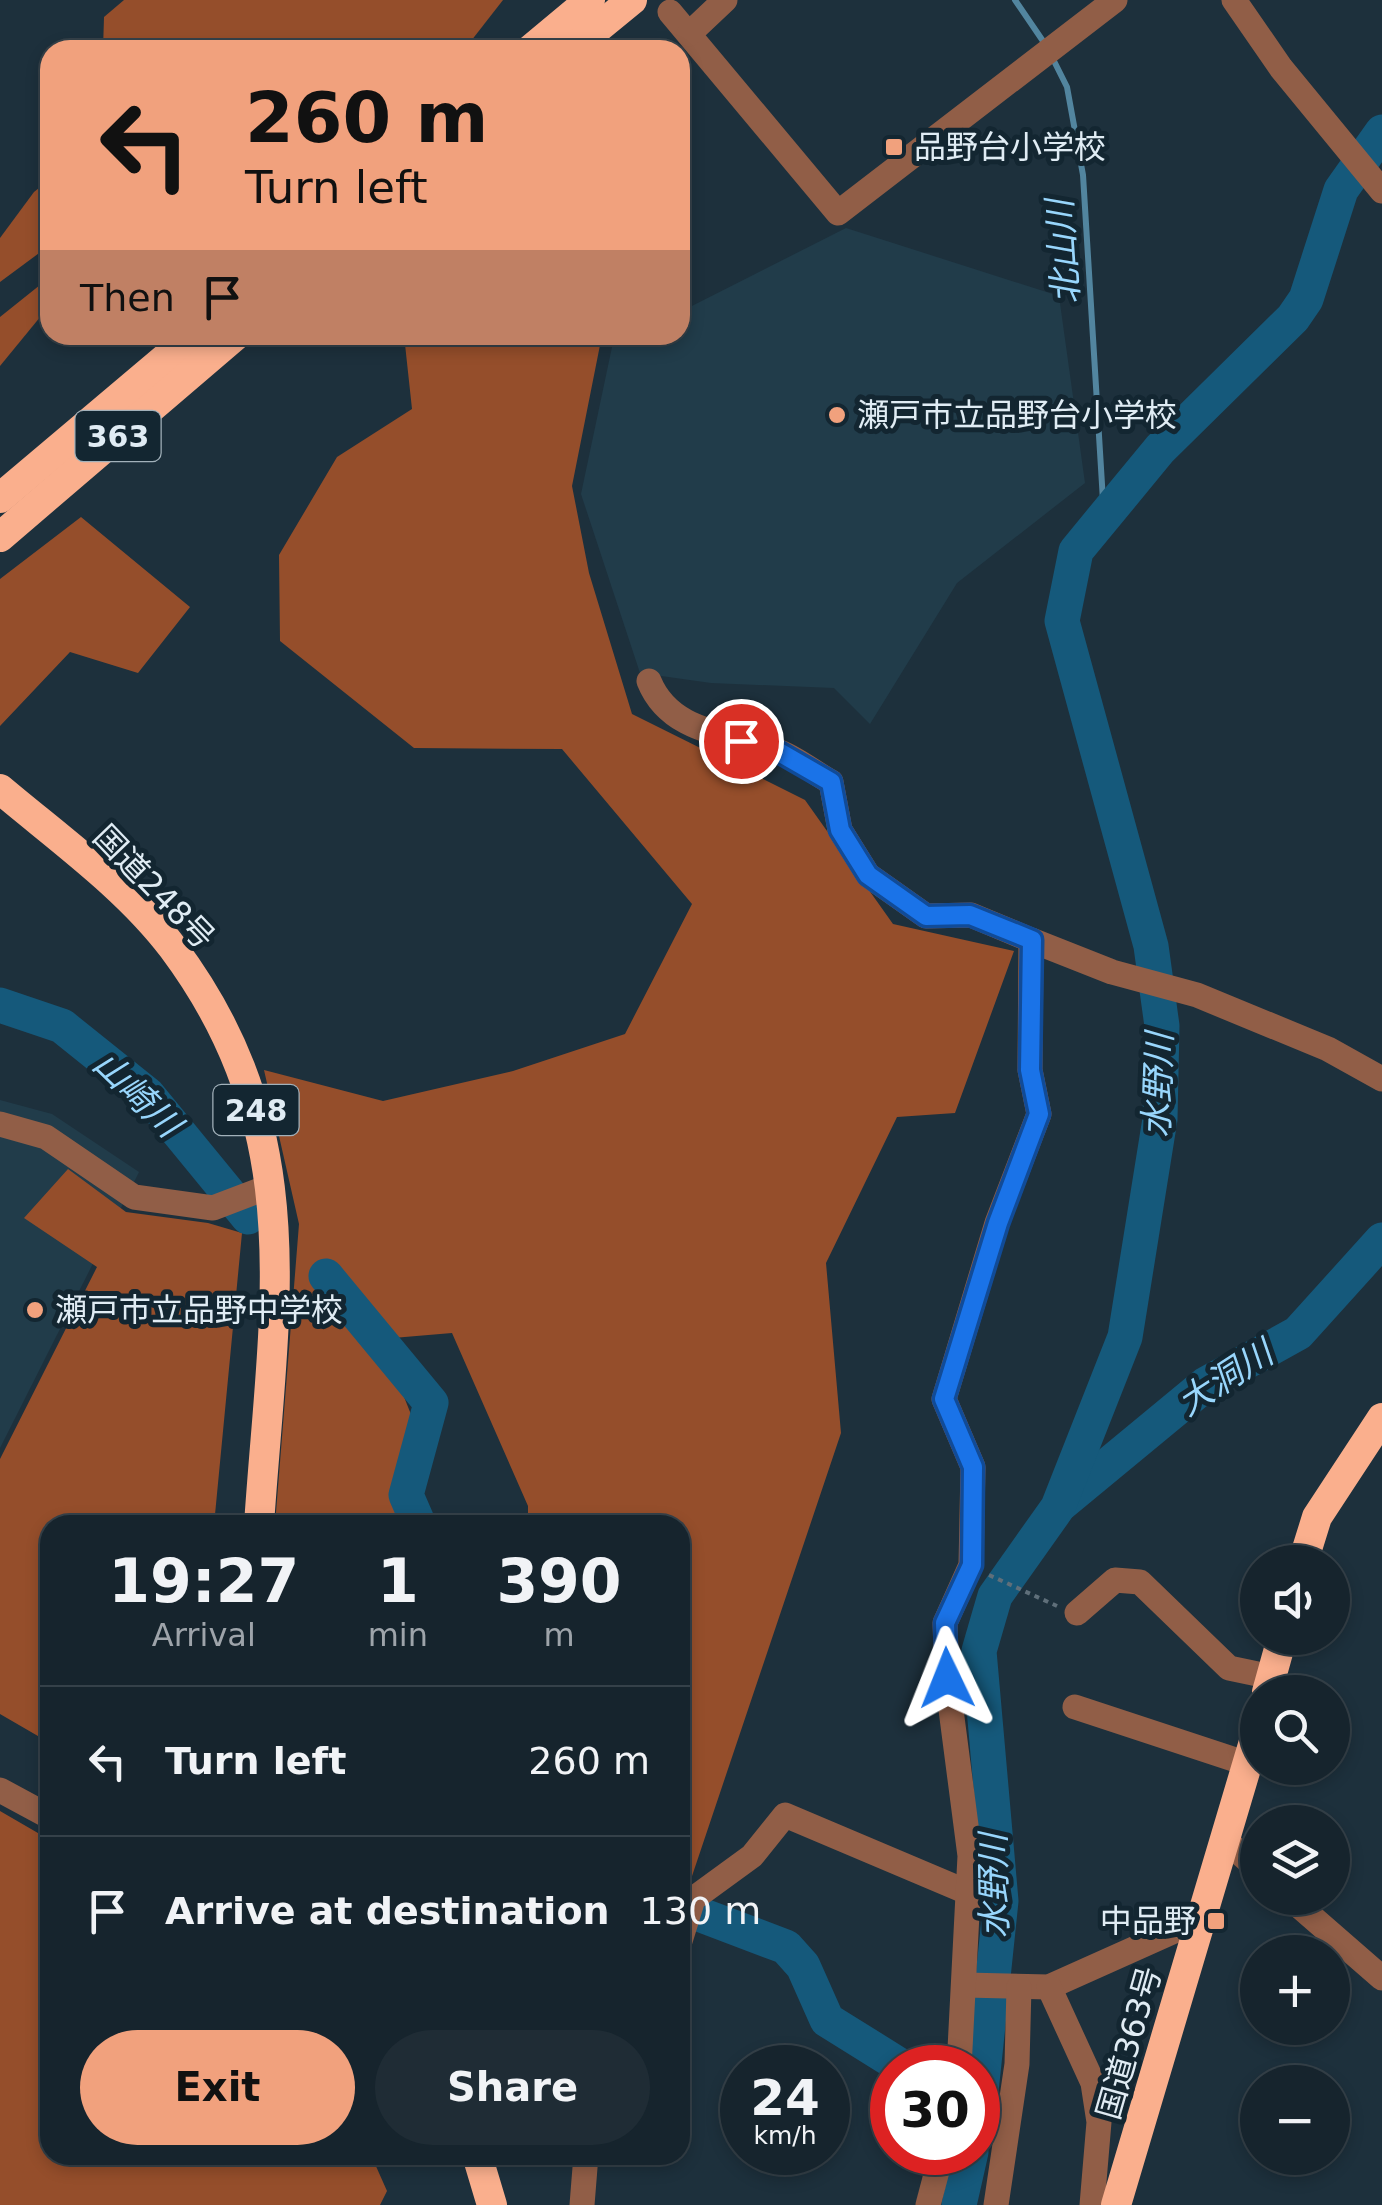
<!DOCTYPE html>
<meta charset="utf-8">
<style>
body{margin:0;font-family:"DejaVu Sans","Noto Sans JP",sans-serif;background:#1f2c35;color:#f1f3f6;height:100vh;display:flex;flex-direction:column;font-size:38px;white-space:nowrap}
*{box-sizing:border-box;margin:0}
p{font-size:32px;color:#9ea4aa}
.icon{flex:none;width:55px;height:55px;fill:none;stroke:currentColor;stroke-width:2;stroke-linecap:round;stroke-linejoin:round}
.map{position:relative;flex:1;overflow:hidden}
.sheet{position:absolute;left:40px;top:1515px;width:650px;height:650px;display:flex;flex-direction:column;background:#16242d;border-radius:30px;box-shadow:0 5px 15px #0003,0 0 0 2px #354149}
.sheet>*{flex:none}
.top-card{position:absolute;left:40px;top:40px;width:650px;height:305px;border-radius:30px;box-shadow:0 5px 15px #0003,0 0 0 2px #354149;background:#f1a17d;color:#111;overflow:hidden}
.controls{position:absolute;left:1240px;top:1545px;display:grid;gap:20px}
.controls a{display:grid;place-items:center;width:110px;height:110px;border-radius:50%;background:#16242d;box-shadow:0 5px 15px #0003,0 0 0 2px #354149;font-size:50px}
.speed{position:absolute;left:720px;top:2045px;display:flex;gap:20px;font-size:50px;font-weight:700;text-align:center}
.speed>*{display:grid;place-content:center;width:130px;height:130px;border-radius:50%;background:#16242d;box-shadow:0 5px 15px #0003,0 0 0 2px #354149;line-height:1}
.speed small{font-size:25px;font-weight:400}
.speed .limit{border:15px solid #d22;background:#fff;color:#111}
.pin{position:absolute;display:grid;place-items:center;width:85px;height:85px;color:#fff;margin:-42px;border:5px solid #fff;border-radius:50%;box-shadow:0 2px 10px #0007}
.me{position:absolute;width:110px;margin:-55px;rotate:358deg;stroke-linejoin:round;filter:drop-shadow(0 0 8px #0008)}
.turn{display:flex;align-items:center;gap:35px;height:210px;padding:0 40px;font-size:45px}
.turn .icon{width:130px;height:130px;stroke-width:2.5}
.turn b{display:block;font-size:70px;line-height:85px}
.then{display:flex;align-items:center;height:95px;padding:0 40px;background:#0003;gap:20px;font-size:38px}
.eta{display:flex;justify-content:space-evenly;align-items:center;height:170px;text-align:center}
.eta b{font-size:60px;font-weight:800;line-height:70px}
.action{display:flex;gap:20px;margin-top:auto;padding:20px 40px}
.action a{flex:1;height:115px;border-radius:60px;background:#f1a17d;color:#111;font-size:40px;font-weight:800;line-height:115px;text-align:center}
.action a+a{background:#1f2c35;color:#f1f3f6}
ul{padding:0;list-style:none}
li{display:flex;align-items:center;gap:30px;height:150px;padding:0 40px;border-top:2px solid #354149}
li div{flex:1}
li b{display:block;font-size:38px}
li em{font-style:normal}
.map>svg:first-child{display:block}
.built{fill:#213c4a}
.forest{fill:#954e2b}
.lines{fill:none;stroke-linecap:round;stroke-linejoin:round}
.stream{stroke:#52859f;stroke-width:6}
.river{stroke:#15597b;stroke-width:35}
.path{stroke:#5f6f7a;stroke-width:4;stroke-dasharray:5 5;stroke-linecap:butt}
.minor{stroke:#915e47;stroke-width:25}
.highway{stroke:#faaf8d;stroke-width:30}
.route-casing{stroke:#114b97;stroke-width:25}
.route{stroke:#1a73e8;stroke-width:18}
.poi-dot{fill:#f1a17d;stroke:#132631;stroke-width:4}
.labels{text-anchor:middle;dominant-baseline:central;stroke-width:10;stroke-linejoin:round;paint-order:stroke}
.shield{fill:#132631;stroke:#a2b1ba;stroke-width:2.5}
.shield-label{font-size:30px;font-weight:bold;fill:#e0ecf4}
.poi-label{font-size:32px;fill:#e0ecf4;stroke:#132631;text-anchor:start}
.street-label{font-size:32px;fill:#e0ecf4;stroke:#132631}
.water-label{font-size:35px;font-style:italic;fill:#98d6fc;stroke:#132631}
</style>
<div class="map">
<svg width="1382" height="2205" viewBox="0 0 1382 2205">
<rect width="100%" height="100%" fill="#1d303c"/>
<g class="built">
<path d="M846 228 1059 296 1085 483 957 583 870 724 834 688 711 683 640 673 581 494 612 347 636 335H680V312Z"/>
<path d="M0 1100 52 1114 139 1172 0 1448Z"/>
</g>
<g class="forest">
<path d="M124 0H503L464 50H103L104 17Z"/>
<path d="M50 179V245L0 282V238L34 192Z"/>
<path d="M50 277V305L0 366V317Z"/>
<path d="M404 335H602L572 486 589 573 632 714 805 800 893 924 1014 951 955 1113 897 1117 826 1263 841 1433 689 1885 680 1876V1525H528V1506L452 1333 381 1339 414 1422 398 1503 404 1525H275L299 1224 264 1070 383 1101 513 1071 625 1034 692 904 562 749 414 748 280 641 279 555 337 457 412 409Z"/>
<path d="M81 517 190 607 138 673 70 652 0 726V579Z"/>
<path d="M68 1169 126 1212 208 1223 242 1233 214 1525H50V1743L0 1714V1459L97 1267 24 1218Z"/>
<path d="M0 1811 50 1840V2155H371L387 2191 380 2205H0Z"/>
</g>
<g class="lines">
<g class="stream">
<path d="M1015 0 1045 44"/>
<path d="M1051 55 1067 87 1083 175 1104 517"/>
</g>
<g class="river">
<path d="M0 1005 62 1026 148 1095 248 1217"/>
<path d="M326 1276 431 1403 406 1495 419 1525"/>
<path d="M1062 1503 1206 1384 1298 1333 1382 1240"/>
<path d="M680 1907 786 1947 803 1966 827 2020 904 2068"/>
<path d="M978 2120 1001 1901 979 1651 995 1596 1058 1507 1125 1337 1160 1119 1162 1026 1151 946 1062 621 1076 551 1160 449 1293 318 1306 299 1341 190 1382 132"/>
<path d="M959 2205 971 2152"/>
</g>
<path class="path" d="M989 1575 1057 1606"/>
<g class="minor">
<path d="M1234 0 1281 68 1382 191"/>
<path d="M670 12 838 213 1115 0"/>
<path d="M689 34 725 0"/>
<path d="M649 681C670 733 727 733 775 750 795 757 813 772 831 782L840 830 868 875 926 916 971 915 1031 940"/>
<path d="M0 1124 46 1137 134 1197 213 1208 271 1186"/>
<path d="M1077 1613 1115 1580 1140 1582 1229 1668 1272 1677"/>
<path d="M1075 1707 1248 1764"/>
<path d="M0 1790 50 1817"/>
<path d="M1226 1841 1258 1869"/>
<path d="M1290 1898 1382 1978"/>
<path d="M680 1941 693 1899 752 1856 785 1815 967 1892"/>
<path d="M965 1985 1049 1987 1183 1927 1199 1926"/>
<path d="M1049 1987 1093 2083 1099 2122 1092 2205"/>
<path d="M959 2068 970 1856 947 1679 945 1623 971 1565 973 1467 944 1399 997 1223 1039 1114 1030 1070 1031 940 1112 972 1197 995 1328 1049 1382 1079"/>
<path d="M582 2205 586 2155"/>
<path d="M928 2205 942 2152"/>
<path d="M996 2205 1017 2064 1019 1987"/>
</g>
<g class="highway">
<path d="M530 50 590 0"/>
<path d="M571 50 632 0"/>
<path d="M0 498 193 335"/>
<path d="M0 537 236 335"/>
<path d="M0 789C58 838 127 887 173 948 312 1134 273 1311 259 1525"/>
<path d="M1303 1562 1317 1517 1382 1418"/>
<path d="M1267 1692 1282 1638"/>
<path d="M477 2155 492 2205"/>
<path d="M1116 2205 1258 1728"/>
</g>
</g>
<g class="lines">
<g class="route-casing">
<path id="route" d="M741 741 779 752 831 782 840 830 868 875 926 916 970 915 1032 940 1030 1070 1039 1114 998 1223 944 1399 973 1467 972 1565 945 1623 947 1678"/>
</g>
<use href="#route" class="route"/>
</g>
<g class="poi-dot">
<rect x="884" y="137" width="20" height="20" rx="5"/>
<circle cx="837" cy="415" r="10"/>
<circle cx="35" cy="1310" r="10"/>
<rect x="1206" y="1911" width="20" height="20" rx="5"/>
</g>
<g class="labels">
<g class="shield">
<rect x="75.5" y="411" width="85" height="50" rx="8"/>
<rect x="213.5" y="1085" width="85" height="50" rx="8"/>
</g>
<g class="shield-label">
<text x="118" y="436">363</text>
<text x="256" y="1110">248</text>
</g>
<g class="poi-label">
<text x="914" y="147">品野台小学校</text>
<text x="857" y="415">瀬戸市立品野台小学校</text>
<text x="55" y="1310">瀬戸市立品野中学校</text>
<text x="1196" y="1921" text-anchor="end">中品野</text>
</g>
<g class="street-label">
<text transform="translate(154 887) rotate(46)">国道248号</text>
<text transform="translate(1129 2043) rotate(-74)">国道363号</text>
</g>
<g class="water-label">
<text transform="translate(1063 252) rotate(-94)">北山川</text>
<text transform="translate(1158 1085) rotate(-88)">水野川</text>
<text transform="translate(137 1094) rotate(44)">山崎川</text>
<text transform="translate(1225 1378) rotate(-33)">大洞川</text>
<text transform="translate(994 1886) rotate(-91)">水野川</text>
</g>
</g>
</svg>
<div class="controls">
<a><svg class="icon" aria-label="sound" viewBox="0 0 24 24"><path d="M4 9h4l5-4v14l-5-4H4zM17 9q2 3 0 6"/></svg></a>
<a><svg class="icon" aria-label="search" viewBox="0 0 24 24"><circle cx="10" cy="10" r="6"/><path d="M15 15l6 6"/></svg></a>
<a><svg class="icon" aria-label="layers" viewBox="0 0 24 24"><path d="M12 4l9 5-9 5-9-5zM3 14l9 5 9-5"/></svg></a>
<a>+</a>
<a>−</a>
</div>
<div class="speed"><div>24<small>km/h</small></div><div class="limit">30</div></div>
<div class="pin" style="left:741px;top:741px;background:#d93025"><svg class="icon" aria-label="arrive" viewBox="0 0 24 24"><path d="M6 21V4h12l-3 4 3 4H6"/></svg></div>
<svg class="me" style="left:947px;top:1678px" viewBox="-20 -20 40 40"><path d="M0-17L14 15 0 8-14 15z" fill="#1a73e8" stroke="#fff" stroke-width="4"/></svg>
<div class="top-card">
<div class="turn"><svg class="icon" aria-label="left" viewBox="0 0 24 24"><path d="M17 20v-9H6M10 6l-5 5 5 5"/></svg><div><b>260 m</b>Turn left</div></div>
<div class="then">Then<svg class="icon" aria-label="arrive" viewBox="0 0 24 24"><path d="M6 21V4h12l-3 4 3 4H6"/></svg></div>
</div>
<section class="sheet">
<div class="eta">
<div><b>19:27</b><p>Arrival</p></div>
<div><b>1</b><p>min</p></div>
<div><b>390</b><p>m</p></div>
</div>
<ul>
<li><svg class="icon" aria-label="left" viewBox="0 0 24 24"><path d="M17 20v-9H6M10 6l-5 5 5 5"/></svg><div><b>Turn left</b></div><em>260 m</em></li>
<li><svg class="icon" aria-label="arrive" viewBox="0 0 24 24"><path d="M6 21V4h12l-3 4 3 4H6"/></svg><div><b>Arrive at destination</b></div><em>130 m</em></li>
</ul>
<div class="action"><a>Exit</a><a>Share</a></div>
</section>
</div>
